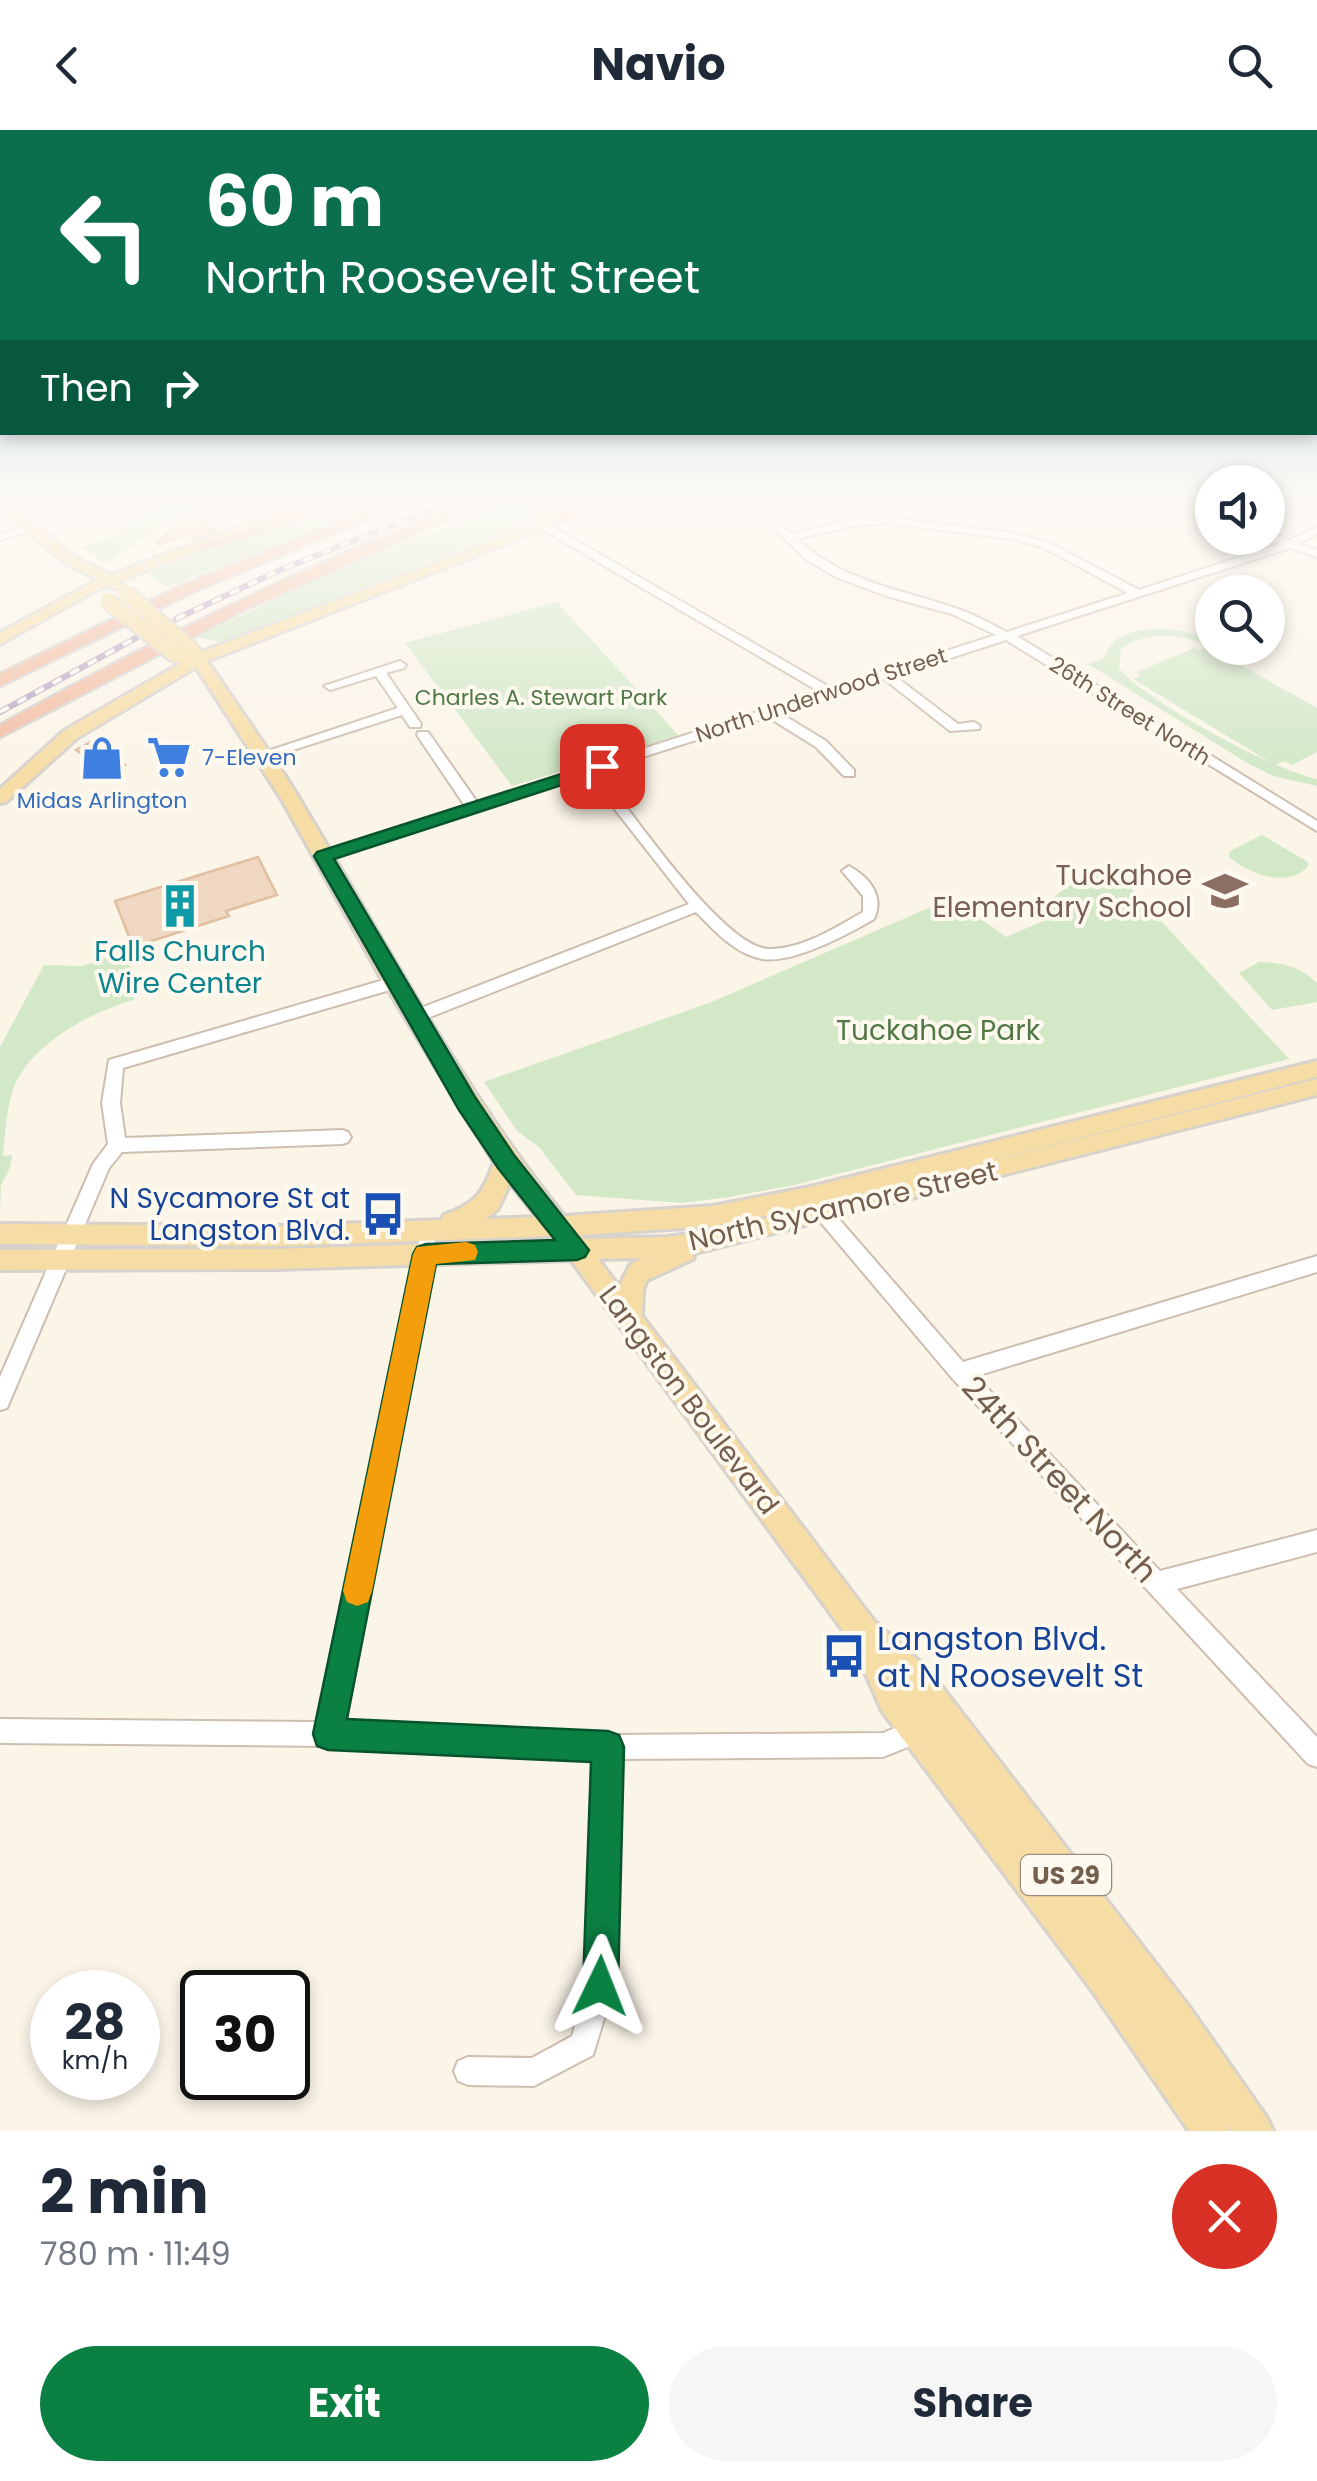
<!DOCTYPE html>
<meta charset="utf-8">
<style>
body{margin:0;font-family:Poppins,sans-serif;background:#f6f6f7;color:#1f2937;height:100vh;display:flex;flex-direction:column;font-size:38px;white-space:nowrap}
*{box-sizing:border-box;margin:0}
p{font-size:32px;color:#747a83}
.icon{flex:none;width:55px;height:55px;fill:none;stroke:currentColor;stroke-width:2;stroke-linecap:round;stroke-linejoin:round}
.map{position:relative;height:2001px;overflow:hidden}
.details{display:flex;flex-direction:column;background:#fff;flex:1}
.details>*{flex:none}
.guide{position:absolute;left:0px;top:0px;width:1318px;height:305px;box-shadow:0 5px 15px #0003;background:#0b6e4f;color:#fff;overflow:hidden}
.controls{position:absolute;left:1195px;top:335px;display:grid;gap:20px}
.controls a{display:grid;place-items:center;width:90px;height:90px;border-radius:50%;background:#fff;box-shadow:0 5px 15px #0003;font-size:50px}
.speed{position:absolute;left:30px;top:1840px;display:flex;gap:20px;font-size:50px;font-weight:700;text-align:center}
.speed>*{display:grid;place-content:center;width:130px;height:130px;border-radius:50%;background:#fff;box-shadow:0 5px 15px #0003;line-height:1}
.speed small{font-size:25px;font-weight:400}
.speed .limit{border:5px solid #111;border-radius:15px;background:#fff;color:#111}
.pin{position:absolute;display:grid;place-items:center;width:85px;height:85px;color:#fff;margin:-42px;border-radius:20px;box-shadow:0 5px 15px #0006}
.me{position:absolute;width:110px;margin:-55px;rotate:2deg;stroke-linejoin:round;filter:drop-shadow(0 0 8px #0008)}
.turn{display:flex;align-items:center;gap:35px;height:210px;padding:0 40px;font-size:45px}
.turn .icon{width:130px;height:130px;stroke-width:2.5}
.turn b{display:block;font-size:70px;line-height:85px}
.then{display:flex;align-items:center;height:95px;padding:0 40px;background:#0003;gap:20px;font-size:38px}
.round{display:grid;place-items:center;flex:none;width:105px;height:105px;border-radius:52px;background:#f6f6f7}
.headline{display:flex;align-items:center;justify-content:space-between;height:170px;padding:0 40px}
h1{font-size:60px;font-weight:700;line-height:75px}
.button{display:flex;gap:20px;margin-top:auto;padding:20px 40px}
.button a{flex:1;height:115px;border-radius:60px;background:#0b8043;color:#fff;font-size:40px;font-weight:700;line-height:115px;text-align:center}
.button a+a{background:#f6f6f7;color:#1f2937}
header{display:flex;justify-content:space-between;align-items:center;height:130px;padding:0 40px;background:#fff;font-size:45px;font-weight:700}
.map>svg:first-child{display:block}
.green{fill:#d2e8c7}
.building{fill:#efd7c1;stroke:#e1bfa2;stroke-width:2.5}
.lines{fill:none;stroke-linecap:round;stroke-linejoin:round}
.minor-casing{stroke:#cdbeaf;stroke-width:4}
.major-casing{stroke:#d8d2cd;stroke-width:6}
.highway-casing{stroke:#d8d2cd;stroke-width:5}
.minor{fill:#fff;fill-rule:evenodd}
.major{fill:#f6dda5;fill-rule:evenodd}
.highway{fill:#f2bda3;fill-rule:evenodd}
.rail-casing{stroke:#b9a6c5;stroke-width:6}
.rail{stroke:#fef9ee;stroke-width:4;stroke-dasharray:10;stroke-linecap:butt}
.major-bridge-casing{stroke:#d8d2cd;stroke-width:19;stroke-linecap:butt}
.major-bridge{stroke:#f6dda5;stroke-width:15}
.route{fill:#0b8043;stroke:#07532c;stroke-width:2.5}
.slow{fill:#f59e0b}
.labels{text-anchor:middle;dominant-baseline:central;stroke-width:8;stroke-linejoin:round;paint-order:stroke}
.far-street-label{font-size:22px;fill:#745e4d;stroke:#fef9ee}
.far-park-label{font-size:22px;fill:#517946;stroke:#fef9ee}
.far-shop-label{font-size:22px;fill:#366cbe;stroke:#fef9ee;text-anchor:start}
.shield{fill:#fef9ee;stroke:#9d8c7d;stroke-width:2.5}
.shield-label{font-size:25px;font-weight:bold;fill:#745e4d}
.education-label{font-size:28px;fill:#785e54;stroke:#fef9ee;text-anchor:end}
.culture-label{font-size:28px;fill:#0d838f;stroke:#fef9ee}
.park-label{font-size:28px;fill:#517946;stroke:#fef9ee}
.transit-label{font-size:28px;fill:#164399;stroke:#fef9ee;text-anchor:end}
.street-label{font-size:28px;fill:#745e4d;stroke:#fef9ee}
.near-street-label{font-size:32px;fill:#745e4d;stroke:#fef9ee}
.near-transit-label{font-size:32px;fill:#164399;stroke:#fef9ee;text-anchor:start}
</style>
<header><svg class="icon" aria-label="back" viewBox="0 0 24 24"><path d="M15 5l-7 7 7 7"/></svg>Navio<svg class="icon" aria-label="search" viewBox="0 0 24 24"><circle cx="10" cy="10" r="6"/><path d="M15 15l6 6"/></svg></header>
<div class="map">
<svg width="1317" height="2001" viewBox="0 0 1317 2001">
<rect width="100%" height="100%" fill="#fbf5e8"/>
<g class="green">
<path d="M168 368H215L197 382 187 380 107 433 80 418 112 407Z"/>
<path d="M378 368H394L167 457 148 444 208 420Z"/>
<path d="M519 368H531V384L519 396 222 512 196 507 333 442Z"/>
<path d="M557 472 679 606 512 656 405 513Z"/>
<path d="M1178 500 1212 509V517C1184 504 1147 500 1121 519L1119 538C1145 571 1275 641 1317 649V656L1273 646 1249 634 1088 534 1104 528C1114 497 1150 498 1178 500Z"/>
<path d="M1209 517 1317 578V622L1292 635 1284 631 1275 635 1133 549 1141 546 1137 542 1194 518 1200 521Z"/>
<path d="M1262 705 1308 732V737C1285 758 1251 745 1229 727L1230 721Z"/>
<path d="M1097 736 1124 751 1289 929 794 1055 729 1067 683 1073 576 1065 539 1017 517 1001 484 952 709 873 952 768 1006 807 1048 789 1037 779Z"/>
<path d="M128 820 134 870C90 882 26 916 12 963 6 983 5 1006 3 1026L12 1025 10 1038 1 1055 0 1083V917L44 835 82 836Z"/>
<path d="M1259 832C1281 832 1301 837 1317 853V872L1272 880 1239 843Z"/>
</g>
<g class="building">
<path d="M194 384 215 402 197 409 188 403 159 415 157 411Z"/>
<path d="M90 612 125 635 111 643 76 620Z"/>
<path d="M258 727 277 765 226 781 229 786 133 817 115 771Z"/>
</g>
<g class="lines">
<g class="minor-casing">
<g id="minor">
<path d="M722 368C747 368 774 387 791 404L852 390 886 387 1013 403 1050 413 1139 460 1280 414 1264 408H1268V403L1289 410 1317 397V404L1299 414 1317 420V427L1290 418 1017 506 1317 691V701L1006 510 895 546 958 594 974 592 980 596 979 599 950 601 884 549 780 583 826 611 854 640V646H844L816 617 768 587 599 641C630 679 723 818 769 819 800 820 837 797 863 782V766L842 741 849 736C869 747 885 766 874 789 848 804 789 837 758 828 732 821 714 800 696 782L420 891H408L406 887 408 883 689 774 588 645 328 729H318V723L465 676 417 605 418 602H428L477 672 820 562 538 397V393H546L831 558 996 505 952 484 886 466 836 447 807 430 770 395ZM886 393 1012 409 1042 417 1128 463 1007 502C991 494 975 485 958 479 900 459 843 452 797 409L852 396Z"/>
<path d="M1149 368H1165L1212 384V390Z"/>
<path d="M31 395 35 396V400L0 410V404Z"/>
<path d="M400 531 406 535 404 538 386 543 421 594 420 597H410L402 585 268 628H258L256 625 398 578 376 546 330 560 324 556Z"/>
<path d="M394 847 400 849 402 853 400 857 123 938 120 973 125 1008 342 1000 348 1002 351 1007 348 1012 342 1014 122 1022 109 1038 7 1278 0 1280V1247L93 1034 108 1014 102 973 109 930Z"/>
<path d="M813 1064 819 1066 963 1232 1317 1126V1142L976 1246 1160 1441 1317 1400V1422L1177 1459 1317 1607V1637L1308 1634 952 1248 807 1076 804 1071 807 1066Z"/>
<path d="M427 1107 434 1109 436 1115 343 1592 607 1605 883 1603 921 1587 930 1590 933 1599 930 1608 883 1627 619 1629 614 1856 593 1925 534 1956 468 1955 458 1951 454 1941 458 1931 468 1927 532 1928 572 1906 586 1856 594 1629 328 1616 0 1613V1589L318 1592 418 1115 420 1109Z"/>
</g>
</g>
<g class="major-casing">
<g id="major">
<path d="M0 368 77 428 111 445 316 368H334L119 451 125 457 123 460 107 456 96 460 0 514V503L99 449 67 434 0 379Z"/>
<path d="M536 368H548L549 389 605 368H623L207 531C238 577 271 622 300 670 385 811 460 957 564 1086L713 1076 810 1057 1317 931V947L810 1077 713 1096 580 1105 583 1109 666 1107 714 1101 1317 949V965L695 1123 693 1129 647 1150 643 1160 642 1186 874 1491 928 1539 1190 1878 1267 1988 1273 2001H1232L1227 1995 1230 2001H1189L1091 1859 882 1581 853 1514 571 1130 276 1139 0 1140V1120L276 1119 555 1110 552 1106 282 1116 0 1114V1094L282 1096 441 1090 444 1085C475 1074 484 1063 494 1032L384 853 281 668 196 537 77 608 6 672 0 673V659L65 600 190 528 184 520 187 517H197L201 522 535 395ZM510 1053 537 1087 486 1089 498 1079ZM641 1128 630 1135 619 1157 598 1129Z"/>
</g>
</g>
<g class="highway-casing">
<g id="highway">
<path d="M345 368H368L207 419 194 416Z"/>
<path d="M399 368H419L197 460 0 556V544L185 454Z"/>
<path d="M477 368H497L246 479 0 607V595C154 509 312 433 477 368Z"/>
<path d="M589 368H608L559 394 547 391Z"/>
</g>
</g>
<use href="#minor" class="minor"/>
<use href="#major" class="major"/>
<use href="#highway" class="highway"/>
<g class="rail-casing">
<g id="rail">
<path d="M176 489 280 440 461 368"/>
<path d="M0 582 136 508"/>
</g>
</g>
<use href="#rail" class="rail"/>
<g class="major-bridge-casing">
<g id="major-bridge">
<path d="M126 463 192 520"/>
<path d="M108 471 174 524 182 526"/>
</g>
</g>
<use href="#major-bridge" class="major-bridge"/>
</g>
<linearGradient id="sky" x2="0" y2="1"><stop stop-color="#97c4e6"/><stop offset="0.57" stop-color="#fdfaf5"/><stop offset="1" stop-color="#fdfaf5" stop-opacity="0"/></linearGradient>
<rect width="1317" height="648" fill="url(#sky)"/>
<path class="route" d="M602 631 611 636 608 640 334 729 475 967 514 1025 589 1120 585 1127 577 1130 436 1134 347 1589 608 1601 619 1605 624 1617 618 1856 613 1869 600 1874 588 1869 583 1856 591 1632 328 1620 317 1616 313 1604 413 1124 417 1117 426 1114 555 1110 498 1038 459 980 314 726 317 722Z"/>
<path class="slow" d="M466 1112 475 1115 478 1122 475 1130 436 1134 372 1461 368 1472 357 1476 347 1472 343 1461 413 1124 417 1117Z"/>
<defs>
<g id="supermarket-bare" transform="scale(3.45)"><path d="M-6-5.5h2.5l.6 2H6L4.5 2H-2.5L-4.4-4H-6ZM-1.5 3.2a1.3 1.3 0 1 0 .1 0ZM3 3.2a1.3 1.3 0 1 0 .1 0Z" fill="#3f7fe0" stroke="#fef9ee" stroke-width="2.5" paint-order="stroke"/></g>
<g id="shop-bare" transform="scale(3.45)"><path d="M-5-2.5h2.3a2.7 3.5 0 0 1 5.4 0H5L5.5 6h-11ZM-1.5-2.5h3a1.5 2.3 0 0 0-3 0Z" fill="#3f7fe0" stroke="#fef9ee" stroke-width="2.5" paint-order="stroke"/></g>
<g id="school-bare" transform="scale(3.45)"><path d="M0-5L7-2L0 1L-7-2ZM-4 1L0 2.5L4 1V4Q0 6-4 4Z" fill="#8d6e63" stroke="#fef9ee" stroke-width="2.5" paint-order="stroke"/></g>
<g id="building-bare" transform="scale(3.45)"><path d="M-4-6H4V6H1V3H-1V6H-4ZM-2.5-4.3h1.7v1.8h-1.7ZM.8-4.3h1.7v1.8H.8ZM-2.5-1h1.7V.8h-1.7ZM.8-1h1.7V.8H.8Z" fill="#0f9aa8" stroke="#fef9ee" stroke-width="2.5" paint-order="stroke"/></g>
<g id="bus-bare" transform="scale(3.45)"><path d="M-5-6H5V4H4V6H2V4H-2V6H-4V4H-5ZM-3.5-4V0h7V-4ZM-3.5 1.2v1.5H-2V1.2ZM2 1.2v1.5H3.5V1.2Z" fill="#1a4fb4" stroke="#fef9ee" stroke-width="2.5" paint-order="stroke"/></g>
</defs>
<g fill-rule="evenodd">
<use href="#supermarket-bare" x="169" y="627"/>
<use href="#shop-bare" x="102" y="628"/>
<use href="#school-bare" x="1225" y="761"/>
<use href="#building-bare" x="180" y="776"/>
<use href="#bus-bare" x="383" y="1084"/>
<use href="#bus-bare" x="844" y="1526"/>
</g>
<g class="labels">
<g class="far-street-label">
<text transform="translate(821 565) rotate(-18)">North Underwood Street</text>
<text transform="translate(1130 581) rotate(32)">26th Street North</text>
</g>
<g class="far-park-label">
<text x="541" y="567">Charles A. Stewart Park</text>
</g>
<g class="far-shop-label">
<text x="202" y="627">7-Eleven</text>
<text x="102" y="670" text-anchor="middle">Midas Arlington</text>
</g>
<rect class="shield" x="1021" y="1725" width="90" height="40" rx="8"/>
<g class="shield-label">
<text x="1066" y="1745">US 29</text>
</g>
<g class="education-label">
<text x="1192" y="745">Tuckahoe<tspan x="1192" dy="32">Elementary School</tspan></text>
</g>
<g class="culture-label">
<text x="180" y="821">Falls Church<tspan x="180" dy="32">Wire Center</tspan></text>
</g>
<g class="park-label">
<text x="938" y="900">Tuckahoe Park</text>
</g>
<g class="transit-label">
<text x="350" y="1068">N Sycamore St at<tspan x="350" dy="32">Langston Blvd.</tspan></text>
</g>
<g class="street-label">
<text transform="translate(843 1076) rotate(-13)">North Sycamore Street</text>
<text transform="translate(689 1270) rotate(53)">Langston Boulevard</text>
</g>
<g class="near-street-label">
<text transform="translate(1060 1349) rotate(47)">24th Street North</text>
</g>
<g class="near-transit-label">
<text x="877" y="1508">Langston Blvd.<tspan x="877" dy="37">at N Roosevelt St</tspan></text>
</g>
</g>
</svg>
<div class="controls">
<a><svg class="icon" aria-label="sound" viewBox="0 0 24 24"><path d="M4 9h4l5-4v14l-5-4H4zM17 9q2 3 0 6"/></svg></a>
<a><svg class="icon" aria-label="search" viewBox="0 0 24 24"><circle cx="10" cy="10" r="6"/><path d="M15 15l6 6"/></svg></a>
</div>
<div class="speed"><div>28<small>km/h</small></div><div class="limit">30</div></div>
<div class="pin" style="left:602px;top:636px;background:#d93025"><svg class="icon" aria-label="arrive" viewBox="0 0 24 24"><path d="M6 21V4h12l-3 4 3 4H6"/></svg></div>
<svg class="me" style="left:600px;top:1856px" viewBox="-20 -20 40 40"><path d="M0-17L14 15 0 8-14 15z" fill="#0b8043" stroke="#fff" stroke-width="4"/></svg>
<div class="guide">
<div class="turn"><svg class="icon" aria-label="left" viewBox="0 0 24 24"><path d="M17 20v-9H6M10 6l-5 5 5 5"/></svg><div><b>60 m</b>North Roosevelt Street</div></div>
<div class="then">Then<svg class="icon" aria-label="right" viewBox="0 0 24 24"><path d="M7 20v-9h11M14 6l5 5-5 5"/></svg></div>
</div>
</div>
<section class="details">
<div class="headline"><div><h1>2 min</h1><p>780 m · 11:49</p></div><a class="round" style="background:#d93025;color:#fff"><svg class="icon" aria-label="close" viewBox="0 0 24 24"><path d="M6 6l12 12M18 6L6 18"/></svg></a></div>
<div class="button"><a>Exit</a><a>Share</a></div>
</section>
